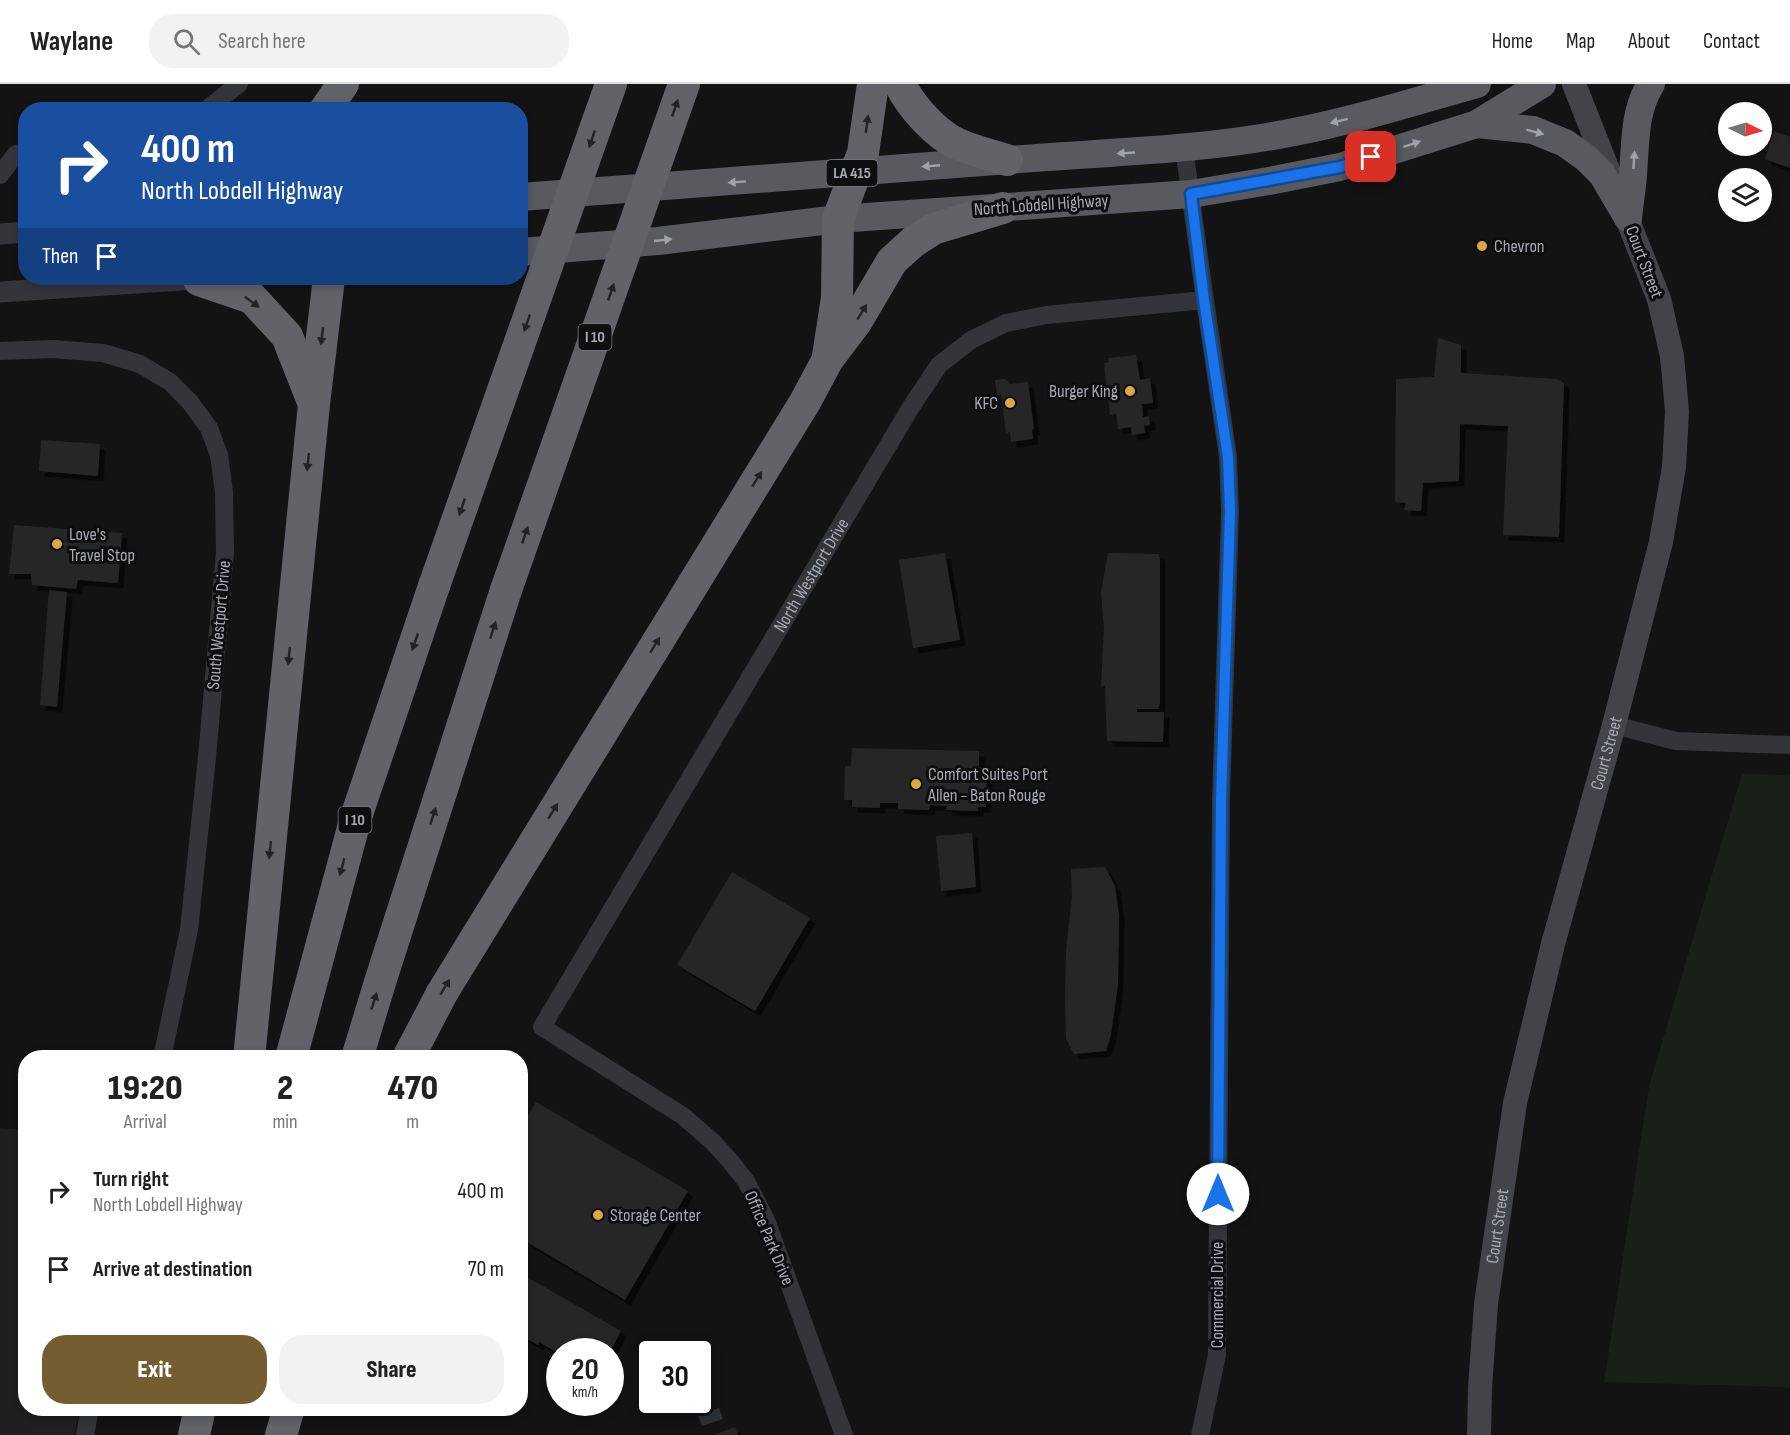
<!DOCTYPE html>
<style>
body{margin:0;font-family:"Sofia Sans Condensed",sans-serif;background:#f2f2f2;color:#202124;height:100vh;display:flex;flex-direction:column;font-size:22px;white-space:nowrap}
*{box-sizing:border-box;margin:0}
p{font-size:20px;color:#757577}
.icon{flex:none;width:33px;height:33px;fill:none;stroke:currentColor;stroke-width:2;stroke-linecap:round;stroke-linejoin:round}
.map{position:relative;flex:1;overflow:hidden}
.details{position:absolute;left:18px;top:966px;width:510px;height:366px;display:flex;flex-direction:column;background:#fff;border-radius:24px;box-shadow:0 3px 9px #0003}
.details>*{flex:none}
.guide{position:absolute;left:18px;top:18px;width:510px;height:183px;border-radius:24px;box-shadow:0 3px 9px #0003;background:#1a4fa0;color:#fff;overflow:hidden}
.needle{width:39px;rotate:95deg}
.tools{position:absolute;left:1718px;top:18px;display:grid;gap:12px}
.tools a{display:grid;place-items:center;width:54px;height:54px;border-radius:50%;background:#fff;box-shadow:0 3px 9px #0003;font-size:30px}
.speed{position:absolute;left:546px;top:1254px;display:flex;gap:12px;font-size:30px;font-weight:700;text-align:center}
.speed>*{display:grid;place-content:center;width:78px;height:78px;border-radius:50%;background:#fff;box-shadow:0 3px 9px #0003;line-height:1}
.speed small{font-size:15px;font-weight:400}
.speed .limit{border:3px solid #111;border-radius:9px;background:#fff;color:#111}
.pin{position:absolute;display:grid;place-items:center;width:51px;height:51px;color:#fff;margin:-26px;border-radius:12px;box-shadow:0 3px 9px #0006}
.me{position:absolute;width:66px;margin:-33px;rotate:0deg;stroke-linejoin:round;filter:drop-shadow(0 0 4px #0008)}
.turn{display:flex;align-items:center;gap:21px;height:126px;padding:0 24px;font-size:27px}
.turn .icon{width:78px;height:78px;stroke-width:2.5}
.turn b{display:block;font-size:42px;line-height:51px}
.then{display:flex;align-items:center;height:57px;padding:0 24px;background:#0003;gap:12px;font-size:22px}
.eta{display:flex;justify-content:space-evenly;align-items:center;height:102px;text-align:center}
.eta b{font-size:36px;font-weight:800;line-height:42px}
.button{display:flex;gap:12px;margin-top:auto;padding:12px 24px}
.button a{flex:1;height:69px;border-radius:24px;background:#755d32;color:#fff;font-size:24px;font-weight:800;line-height:69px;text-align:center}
.button a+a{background:#f2f2f2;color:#202124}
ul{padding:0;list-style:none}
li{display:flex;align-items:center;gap:18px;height:78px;padding:0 24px}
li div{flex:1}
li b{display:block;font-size:22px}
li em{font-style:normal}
header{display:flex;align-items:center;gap:36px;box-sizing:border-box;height:84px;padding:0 30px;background:#fff;border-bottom:2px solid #e0e0e0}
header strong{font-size:28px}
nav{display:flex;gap:33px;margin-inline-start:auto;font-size:21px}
.search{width:420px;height:54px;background:#f2f2f2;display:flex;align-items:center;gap:15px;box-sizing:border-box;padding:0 21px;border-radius:24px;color:#757577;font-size:22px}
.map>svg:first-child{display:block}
.built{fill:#1f1f21}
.green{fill:#1a1f1a}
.water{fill:#2b3237}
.building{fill:#262628;filter:url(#shadow)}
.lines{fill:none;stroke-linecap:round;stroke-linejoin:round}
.minor{stroke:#343539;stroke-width:18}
.tertiary{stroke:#343539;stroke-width:21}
.secondary{stroke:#434449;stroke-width:24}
.trunk{stroke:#595a60;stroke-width:28}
.motorway{stroke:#616369;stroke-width:32}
.motorway-bridge{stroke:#616369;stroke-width:32}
.oneway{fill:#232326}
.oneway2{fill:#9ea2ab}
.route-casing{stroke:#114b97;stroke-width:15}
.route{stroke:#1a73e8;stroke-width:10}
.poi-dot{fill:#dda742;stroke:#0e0e0f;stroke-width:2}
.labels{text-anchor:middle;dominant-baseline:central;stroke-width:6;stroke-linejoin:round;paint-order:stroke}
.shield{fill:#0e0e0f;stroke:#787b82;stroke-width:1.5}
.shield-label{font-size:16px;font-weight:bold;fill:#a6aab3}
.street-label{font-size:18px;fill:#a6aab3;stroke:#0e0e0f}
.poi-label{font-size:18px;fill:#a6aab3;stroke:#0e0e0f;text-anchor:start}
</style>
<header>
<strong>Waylane</strong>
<div class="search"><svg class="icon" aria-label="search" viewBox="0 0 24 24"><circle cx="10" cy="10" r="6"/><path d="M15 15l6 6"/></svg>Search here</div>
<nav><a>Home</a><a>Map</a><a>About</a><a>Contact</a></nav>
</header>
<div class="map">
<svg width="1790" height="1351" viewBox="0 0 1790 1351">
<defs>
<filter id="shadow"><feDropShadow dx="5.5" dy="5.5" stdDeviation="0" flood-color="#0009"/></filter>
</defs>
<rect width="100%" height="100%" fill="#131314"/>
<path class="built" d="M0 1044 25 1046 26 1324 80 1325 74 1351H0Z"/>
<path class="green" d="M1742 690 1790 691V1303L1604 1298 1649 1002Z"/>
<path class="water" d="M719 1324 723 1335 702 1342 698 1331Z"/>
<g class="building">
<path d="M1774 47 1790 53V84L1765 75Z"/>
<path d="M1438 254 1461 261V289L1556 295 1564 299 1559 453 1503 451 1508 342 1460 340 1459 397 1423 399 1421 427 1404 426 1406 419 1395 418 1396 295 1434 293Z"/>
<path d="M1136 271 1140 296 1150 294 1153 319 1142 320 1143 333 1149 332 1150 341 1144 342 1145 349 1132 351 1131 343 1118 345 1116 330 1110 331 1104 279 1109 278 1108 274Z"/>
<path d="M1005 295 1006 297H1008L1009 300 1028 298 1034 345 1032 346 1033 355 1011 358 1010 348 1006 349 1001 310 997 311 995 296Z"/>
<path d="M41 356 100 360 98 392 39 387Z"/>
<path d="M14 441 122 449 118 499 78 496 76 505 32 501 31 490H9Z"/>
<path d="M945 469 960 556 913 564 899 476Z"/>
<path d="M1108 469 1159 470 1160 476V619L1158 625H1137V628H1164L1163 658 1107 657 1105 602H1101L1104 544 1101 508Z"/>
<path d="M49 506 67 508 57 623 40 621Z"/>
<path d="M852 664 979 667V683H987L986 723H978V727L946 726 947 722 930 721 929 726 898 725V719H880V724L852 723V716H844L845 682H851Z"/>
<path d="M972 749 976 803 941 807 936 752Z"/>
<path d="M1105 783 1115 802 1119 831 1118 900 1111 951 1106 967 1074 970 1066 955 1065 915 1066 866 1072 813 1071 785Z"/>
<path d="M732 788 810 834 755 927 677 881Z"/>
<path d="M536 1018 688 1107 625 1216 520 1154V1044Z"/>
<path d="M520 1189 621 1247 610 1268H560V1270L539 1258 538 1261 520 1251Z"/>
<path d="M735 1343 738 1351H714Z"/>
</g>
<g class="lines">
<g class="minor">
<path d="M206 26 239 0"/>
<path d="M1184 64 1205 216 1228 373 1230 427 1221 715 1217 1271 1200 1351"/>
<path d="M0 91 16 70 26 67"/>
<path d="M0 267 53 265 103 269 140 280 170 298 190 318 209 344 219 371 224 408 225 468 207 673 189 846 162 974"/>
<path d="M1614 641 1676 657 1790 661"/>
<path d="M85 1351 90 1324"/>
<path id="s1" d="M844 1351 766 1136 746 1097 731 1078 713 1058 683 1032 542 943 911 323 939 281 971 256 1006 239 1046 231 1205 216"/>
</g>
<g class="tertiary">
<path d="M0 150 26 148"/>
<path d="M0 208 212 194"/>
</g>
<path class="secondary" id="s2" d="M1479 1351 1480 1304 1486 1220 1515 1019 1553 860 1614 641 1661 458 1674 383 1677 327 1672 272 1659 215 1574 0"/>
<g class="trunk">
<path d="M1477 40 1533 46 1565 59 1586 74 1602 90 1628 134"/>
<path d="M520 113C683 101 846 89 1009 76 1104 68 1200 67 1294 48 1356 36 1416 17 1477 0"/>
<path d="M1628 134C1629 123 1631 112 1632 101 1636 68 1632 29 1651 0"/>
<path d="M520 168 658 157 838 135 1191 110 1269 97 1340 83 1477 40 1542 0"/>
</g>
<g class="motorway">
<path d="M900 0C910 21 936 51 958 60 973 67 991 71 1007 76"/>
<path d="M325 26 343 0"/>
<path d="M199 196 252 214 287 252 313 318"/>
<path d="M828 272 837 214 838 135 863 69 873 0"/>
<path d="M249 974 314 320 329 194"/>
<path d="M291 974 356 733 434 502"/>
<path d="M357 974 381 895 506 506"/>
<path d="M408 974 442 909 805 318 828 275 856 238 892 177 913 158 933 145 1003 124"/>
<path d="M194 1351 200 1324"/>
<path d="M281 1351 289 1324"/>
</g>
<g class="motorway-bridge">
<path d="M434 502 611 0"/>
<path d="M506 506 684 0"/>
</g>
</g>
<defs><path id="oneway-solid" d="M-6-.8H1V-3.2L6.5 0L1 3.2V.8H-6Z" transform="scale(1.5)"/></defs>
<g class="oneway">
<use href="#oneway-solid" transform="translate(675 24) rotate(-71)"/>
<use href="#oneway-solid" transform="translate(867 40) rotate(-82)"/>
<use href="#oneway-solid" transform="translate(592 55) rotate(109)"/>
<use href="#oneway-solid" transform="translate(611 208) rotate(-71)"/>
<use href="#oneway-solid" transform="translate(252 218) rotate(36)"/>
<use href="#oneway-solid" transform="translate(862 228) rotate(-59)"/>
<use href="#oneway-solid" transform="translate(527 239) rotate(109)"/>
<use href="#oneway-solid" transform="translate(322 252) rotate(97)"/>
<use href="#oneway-solid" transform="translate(308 378) rotate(96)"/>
<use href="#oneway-solid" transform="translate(757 395) rotate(-58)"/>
<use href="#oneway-solid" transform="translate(462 423) rotate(109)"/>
<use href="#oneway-solid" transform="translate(525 451) rotate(-71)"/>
<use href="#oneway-solid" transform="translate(493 546) rotate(-72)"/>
<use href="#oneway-solid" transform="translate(415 558) rotate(109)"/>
<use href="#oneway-solid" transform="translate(655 561) rotate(-58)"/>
<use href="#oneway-solid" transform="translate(289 572) rotate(96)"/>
<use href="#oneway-solid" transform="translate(553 727) rotate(-58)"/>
<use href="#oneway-solid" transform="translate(433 732) rotate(-72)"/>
<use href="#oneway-solid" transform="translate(270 766) rotate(96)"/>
<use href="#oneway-solid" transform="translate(342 783) rotate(105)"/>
<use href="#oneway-solid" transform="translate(445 903) rotate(-59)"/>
<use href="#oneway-solid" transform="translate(374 917) rotate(-73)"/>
</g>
<g class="oneway2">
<use href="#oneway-solid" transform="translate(1339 37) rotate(166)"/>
<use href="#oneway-solid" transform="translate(1535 48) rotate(15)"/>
<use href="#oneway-solid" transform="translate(1412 60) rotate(-18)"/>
<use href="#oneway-solid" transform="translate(1126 69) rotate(177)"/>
<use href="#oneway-solid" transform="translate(1634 76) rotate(-86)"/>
<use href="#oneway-solid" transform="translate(931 82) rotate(175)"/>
<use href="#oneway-solid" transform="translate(737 98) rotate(176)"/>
<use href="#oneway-solid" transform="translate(663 156) rotate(-6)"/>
</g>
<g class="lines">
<g class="route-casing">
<path id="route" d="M1218 1110 1221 715 1230 427 1228 373 1204 216 1191 110 1340 83 1371 73"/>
</g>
<use href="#route" class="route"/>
</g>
<g class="poi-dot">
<circle cx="1482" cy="162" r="6"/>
<circle cx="1130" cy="307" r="6"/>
<circle cx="1010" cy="319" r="6"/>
<circle cx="57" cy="460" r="6"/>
<circle cx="916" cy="700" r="6"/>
<circle cx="598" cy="1131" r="6"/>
</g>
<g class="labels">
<g class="shield">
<rect x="826.5" y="76" width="51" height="26" rx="4.5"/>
<rect x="578.5" y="240" width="33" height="26" rx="4.5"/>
<rect x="338.5" y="723" width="33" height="26" rx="4.5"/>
</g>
<g class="shield-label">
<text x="852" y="89">LA 415</text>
<text x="595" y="253">I 10</text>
<text x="355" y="736">I 10</text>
</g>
<g class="street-label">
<text transform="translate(1041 121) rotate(-4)">North Lobdell Highway</text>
<text transform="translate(1644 178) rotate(69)">Court Street</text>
<text stroke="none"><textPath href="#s1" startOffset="1056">North Westport Drive</textPath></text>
<text transform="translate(219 541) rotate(-85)">South Westport Drive</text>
<text stroke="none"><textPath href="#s2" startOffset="696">Court Street</textPath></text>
<text stroke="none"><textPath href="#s2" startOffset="210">Court Street</textPath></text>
<text transform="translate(769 1154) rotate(67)">Office Park Drive</text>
<text transform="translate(1217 1211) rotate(-90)">Commercial Drive</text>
</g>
<g class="poi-label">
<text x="1494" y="162">Chevron</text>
<text x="1118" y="307" text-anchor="end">Burger King</text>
<text x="998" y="319" text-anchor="end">KFC</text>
<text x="69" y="450">Love's<tspan x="69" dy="21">Travel Stop</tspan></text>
<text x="928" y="690">Comfort Suites Port<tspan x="928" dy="21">Allen - Baton Rouge</tspan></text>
<text x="610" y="1131">Storage Center</text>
</g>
</g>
</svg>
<div class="tools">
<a><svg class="needle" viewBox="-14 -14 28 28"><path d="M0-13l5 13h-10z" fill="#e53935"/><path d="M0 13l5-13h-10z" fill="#757577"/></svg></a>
<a><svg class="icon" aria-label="layers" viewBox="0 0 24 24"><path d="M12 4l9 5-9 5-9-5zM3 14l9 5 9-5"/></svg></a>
</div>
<div class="speed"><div>20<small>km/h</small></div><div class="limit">30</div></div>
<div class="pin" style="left:1371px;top:73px;background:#d93025"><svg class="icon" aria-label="arrive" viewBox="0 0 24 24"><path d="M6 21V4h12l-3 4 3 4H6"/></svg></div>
<svg class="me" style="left:1218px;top:1110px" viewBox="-20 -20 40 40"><circle r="19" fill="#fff"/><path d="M0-13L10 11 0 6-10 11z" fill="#1a73e8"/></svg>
<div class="guide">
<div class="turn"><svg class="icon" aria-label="right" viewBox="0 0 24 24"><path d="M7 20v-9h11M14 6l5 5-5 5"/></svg><div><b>400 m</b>North Lobdell Highway</div></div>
<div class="then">Then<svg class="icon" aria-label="arrive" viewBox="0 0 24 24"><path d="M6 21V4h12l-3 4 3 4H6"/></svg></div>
</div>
<section class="details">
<div class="eta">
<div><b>19:20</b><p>Arrival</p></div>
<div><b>2</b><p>min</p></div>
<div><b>470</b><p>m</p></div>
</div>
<ul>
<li><svg class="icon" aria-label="right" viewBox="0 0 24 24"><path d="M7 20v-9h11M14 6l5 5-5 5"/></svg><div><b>Turn right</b><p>North Lobdell Highway</p></div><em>400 m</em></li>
<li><svg class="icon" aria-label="arrive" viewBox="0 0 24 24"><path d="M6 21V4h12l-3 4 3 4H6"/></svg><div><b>Arrive at destination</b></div><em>70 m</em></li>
</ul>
<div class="button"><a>Exit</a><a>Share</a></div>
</section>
</div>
